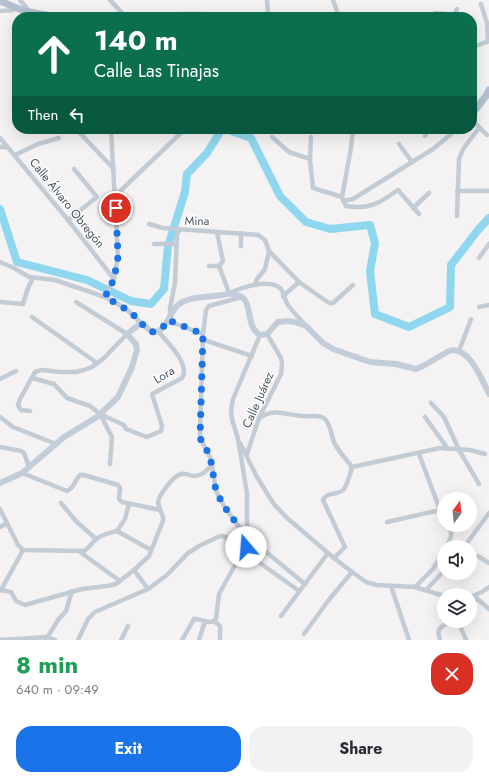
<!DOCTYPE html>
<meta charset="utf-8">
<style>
body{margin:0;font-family:Jost,sans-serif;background:#f2f2f3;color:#2b2b33;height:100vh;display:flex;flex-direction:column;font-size:15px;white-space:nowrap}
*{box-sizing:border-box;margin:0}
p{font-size:13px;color:#7c7c81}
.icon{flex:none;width:22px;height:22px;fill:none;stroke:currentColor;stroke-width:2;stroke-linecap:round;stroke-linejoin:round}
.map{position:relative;height:640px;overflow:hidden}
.side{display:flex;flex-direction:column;background:#fff;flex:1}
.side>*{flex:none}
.banner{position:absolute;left:12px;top:12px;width:465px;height:122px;border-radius:16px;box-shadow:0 4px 16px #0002;background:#0b6e4f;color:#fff;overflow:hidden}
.needle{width:26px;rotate:15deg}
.buttons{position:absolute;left:437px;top:492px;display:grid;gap:8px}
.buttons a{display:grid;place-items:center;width:40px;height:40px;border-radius:50%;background:#fff;box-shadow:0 4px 16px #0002;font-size:20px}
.pin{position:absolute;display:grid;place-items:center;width:34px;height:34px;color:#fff;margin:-17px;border:2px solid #fff;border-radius:50%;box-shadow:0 1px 4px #0007}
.me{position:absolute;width:44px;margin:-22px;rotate:342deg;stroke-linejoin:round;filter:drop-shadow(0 0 3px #0008)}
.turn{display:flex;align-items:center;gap:14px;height:84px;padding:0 16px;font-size:18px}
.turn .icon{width:52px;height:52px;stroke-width:2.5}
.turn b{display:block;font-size:28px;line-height:34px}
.then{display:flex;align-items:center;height:38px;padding:0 16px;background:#0003;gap:8px;font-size:15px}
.round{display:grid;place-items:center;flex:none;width:42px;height:42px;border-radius:16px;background:#f2f2f3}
.summary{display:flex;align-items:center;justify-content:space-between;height:68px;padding:0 16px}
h1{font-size:24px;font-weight:700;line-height:30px;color:#1e9e55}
.button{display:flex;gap:8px;margin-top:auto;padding:8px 16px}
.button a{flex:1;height:46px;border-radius:16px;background:#1a73e8;color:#fff;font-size:16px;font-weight:700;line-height:46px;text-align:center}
.button a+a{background:#f2f2f3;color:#2b2b33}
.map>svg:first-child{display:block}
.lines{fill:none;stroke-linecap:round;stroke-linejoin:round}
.river{stroke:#8ed7ef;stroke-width:8}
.street{stroke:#c3ccd4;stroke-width:4.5}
.secondary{stroke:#c3cdd9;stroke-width:6}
.primary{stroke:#b2c0d1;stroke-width:7}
.route{stroke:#1a73e8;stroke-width:7;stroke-dasharray:0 12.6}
.labels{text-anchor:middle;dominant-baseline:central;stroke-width:3;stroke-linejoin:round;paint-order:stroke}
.street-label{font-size:12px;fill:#495561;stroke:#fff}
</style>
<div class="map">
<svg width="489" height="640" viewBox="0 0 489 640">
<rect width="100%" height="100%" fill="#f4f2f2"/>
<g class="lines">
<g class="river">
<path d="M226 129 251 138 280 196 306 222 330 229 370 225 375 243 370 271 375 314 409 327 450 307 451 265 478 230 489 218"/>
<path d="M0 209 17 262 87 280 131 301 151 304 164 289 168 246 185 192 187 174 207 153 222 129"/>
</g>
<g class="street">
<path d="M20 0 30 12"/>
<path d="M110 0 122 13 121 17"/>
<path d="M267 0 268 17"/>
<path d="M333 0 339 17"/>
<path d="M481 4 487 23 488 41"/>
<path d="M0 11 13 10 15 7"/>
<path d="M435 13 454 15"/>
<path d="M224 14V17"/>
<path d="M179 17V14H206"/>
<path d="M453 17 457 9"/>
<path d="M472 47 489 41"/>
<path d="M472 120 487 135"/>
<path d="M76 129 114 169"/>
<path d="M353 129 351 148 342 197 346 206C369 210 380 203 398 190L419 214"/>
<path d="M425 136 429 129"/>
<path d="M272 137 289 152 310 159"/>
<path d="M311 137 310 160 313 188 342 197"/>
<path d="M0 138 68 220 114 279"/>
<path d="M399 144 412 162"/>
<path d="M0 147H7"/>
<path d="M15 155 38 144 59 138"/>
<path d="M457 191H489"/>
<path d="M115 196 185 129"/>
<path d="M343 201 353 199 433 149 450 135 454 129"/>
<path d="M413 208 429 193"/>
<path d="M457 216 459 159 463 149 479 128"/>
<path d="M68 220 97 197 74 169"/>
<path d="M149 224 163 228 258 235 265 240 269 251 299 282 329 303H333L353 285"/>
<path d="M217 232 223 261 219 266"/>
<path d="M241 233V246"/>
<path d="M154 244H173L176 246"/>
<path d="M479 258 489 244"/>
<path d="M0 262 14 268 29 277 55 280 105 297 125 308 141 323"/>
<path d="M209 266H219"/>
<path d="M219 266 229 293C241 288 269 278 280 288 284 292 284 299 288 305 293 312 300 319 306 326"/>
<path d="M255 285 257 279 265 269 269 251"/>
<path d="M283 296 299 282"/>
<path d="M105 297 114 279 118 257 111 129"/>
<path d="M242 297 209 306 206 310 203 334 200 432V438L211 459 216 491 224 506 247 538"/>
<path d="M0 302 23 304 28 288 33 278"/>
<path d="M479 307 489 305"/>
<path d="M32 317 97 363"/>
<path d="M170 317V308L175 283 177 234 180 229"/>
<path d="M168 321 203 334"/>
<path d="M204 340 252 356"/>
<path d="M459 351 471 319"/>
<path d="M32 378 54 384 67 398 90 406 100 414 112 437 110 464"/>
<path d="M0 379 16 371"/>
<path d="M431 403 444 417 459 450 479 484"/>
<path d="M30 411 21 410 18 405 20 399 35 372 38 371 42 370 60 372H76L84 370 92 367 104 358 127 334 76 302"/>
<path d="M100 414 124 425 126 429 147 437 161 431 162 426 152 394 182 378C191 364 166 341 158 331"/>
<path d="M0 417 13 427 56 444"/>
<path d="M425 417 448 449"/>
<path d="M259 418C276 407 287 416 304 416 311 417 319 414 325 419 331 425 331 435 334 442 338 451 346 459 352 467"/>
<path d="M240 443 257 477 273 503 286 517 334 558 352 572 366 582 377 585 415 587 444 596"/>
<path d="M0 447 21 451 24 453 29 467"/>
<path d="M247 454 259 418 281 374 282 364 281 358 267 334"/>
<path d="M419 454 440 510 444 517"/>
<path d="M352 467 440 448 470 450 485 454"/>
<path d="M22 473 67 491C74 488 75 480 80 475H84L118 485 120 488 119 499 122 502 160 510"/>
<path d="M61 503 76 521 96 539"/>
<path d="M0 509 18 545 23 550 84 551C89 548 91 544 95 540 101 534 110 533 117 531L151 550"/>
<path d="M387 522 440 510"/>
<path d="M0 527 7 523"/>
<path d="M117 531 125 519 129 504"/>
<path d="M446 547C451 539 453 534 449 525"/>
<path d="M464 547 489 513"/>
<path d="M265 551 305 584"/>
<path d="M80 552 120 581"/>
<path d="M478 556 489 563"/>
<path d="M334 558 345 547 323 500C327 491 339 496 344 489 348 483 350 474 352 467"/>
<path d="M134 570 148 589"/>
<path d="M391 586 409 640"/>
<path d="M415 587 433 569 444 551"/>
<path d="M0 590 11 592 16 601 25 605 82 589 107 586 116 584 134 570 149 556 163 521V517L158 503C158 496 173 476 181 474 186 473 190 476 194 476 202 476 208 470 212 464"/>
<path d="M1 590 23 550"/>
<path d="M426 590 444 571"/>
<path d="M474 596 489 609"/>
<path d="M470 597 482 592 489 587"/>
<path d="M470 605 477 599"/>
<path d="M281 616 328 553"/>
<path d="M214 621 216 619 219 594 234 567 245 552 247 547V493L238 439 232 419 231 410 233 399 260 335"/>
<path d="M214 621 220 626V640"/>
<path d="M460 626 466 640"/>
<path d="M304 634 328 601 352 572"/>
<path d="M0 640 48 637 55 640"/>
<path d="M46 640 58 620 66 611 72 591"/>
<path d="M78 640 88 619 95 612 148 589 167 575 188 553 199 546 218 537 222 536 226 537 233 550 245 552 299 591"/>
<path d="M121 640 128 626"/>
<path d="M182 640 194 619C201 618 207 625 214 621"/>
<path d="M199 640 205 621"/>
<path d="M440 640C436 628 440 628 450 621"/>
</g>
<path class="secondary" d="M0 483 22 473 64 437 97 417 118 397 132 367 137 350 136 344 127 334 141 323 152 332C166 333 169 314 177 306 186 296 211 297 223 295 228 293 231 293 236 295 239 296 242 296 244 299 251 306 247 328 260 335L267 334 278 322 287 321 295 322 306 326 323 343 333 349 370 362 396 364 416 369 423 366 449 351C469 345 482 380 489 394"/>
<g class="primary">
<path d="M0 1 24 11 57 17"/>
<path d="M472 114 486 96 489 90"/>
</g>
</g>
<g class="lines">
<path class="route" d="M116 208 118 257 114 279 105 297C116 303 127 309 137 318 142 323 146 331 154 332 160 332 165 325 168 320L203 334 200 438 210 456 216 491 224 506 247 538 246 547"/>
</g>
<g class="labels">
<g class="street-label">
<text transform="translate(67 203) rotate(51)">Calle Álvaro Obregón</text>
<text transform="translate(197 221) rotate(1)">Mina</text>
<text transform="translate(164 375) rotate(-31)">Lora</text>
<text transform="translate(258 400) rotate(-66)">Calle Juárez</text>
</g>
</g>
</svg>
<div class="buttons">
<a><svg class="needle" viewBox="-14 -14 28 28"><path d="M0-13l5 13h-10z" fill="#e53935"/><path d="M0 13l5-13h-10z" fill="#7c7c81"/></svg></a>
<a><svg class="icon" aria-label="sound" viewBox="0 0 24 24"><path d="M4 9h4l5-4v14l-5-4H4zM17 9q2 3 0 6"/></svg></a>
<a><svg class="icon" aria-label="layers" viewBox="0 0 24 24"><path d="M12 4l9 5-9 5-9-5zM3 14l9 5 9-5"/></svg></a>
</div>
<div class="pin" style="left:116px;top:208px;background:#d93025"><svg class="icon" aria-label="arrive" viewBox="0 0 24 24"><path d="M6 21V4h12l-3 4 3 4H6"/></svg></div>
<svg class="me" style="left:246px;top:547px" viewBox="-20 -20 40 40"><circle r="19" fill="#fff"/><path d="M0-13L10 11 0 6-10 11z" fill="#1a73e8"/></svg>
<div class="banner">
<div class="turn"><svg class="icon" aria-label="ahead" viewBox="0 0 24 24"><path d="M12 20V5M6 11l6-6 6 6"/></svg><div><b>140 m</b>Calle Las Tinajas</div></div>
<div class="then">Then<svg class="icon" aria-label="left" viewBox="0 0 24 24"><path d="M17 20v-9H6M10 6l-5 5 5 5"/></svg></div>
</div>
</div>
<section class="side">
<div class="summary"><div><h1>8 min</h1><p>640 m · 09:49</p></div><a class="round" style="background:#d93025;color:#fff"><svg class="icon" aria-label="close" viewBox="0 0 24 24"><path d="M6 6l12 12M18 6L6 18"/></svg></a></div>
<div class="button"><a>Exit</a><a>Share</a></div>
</section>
